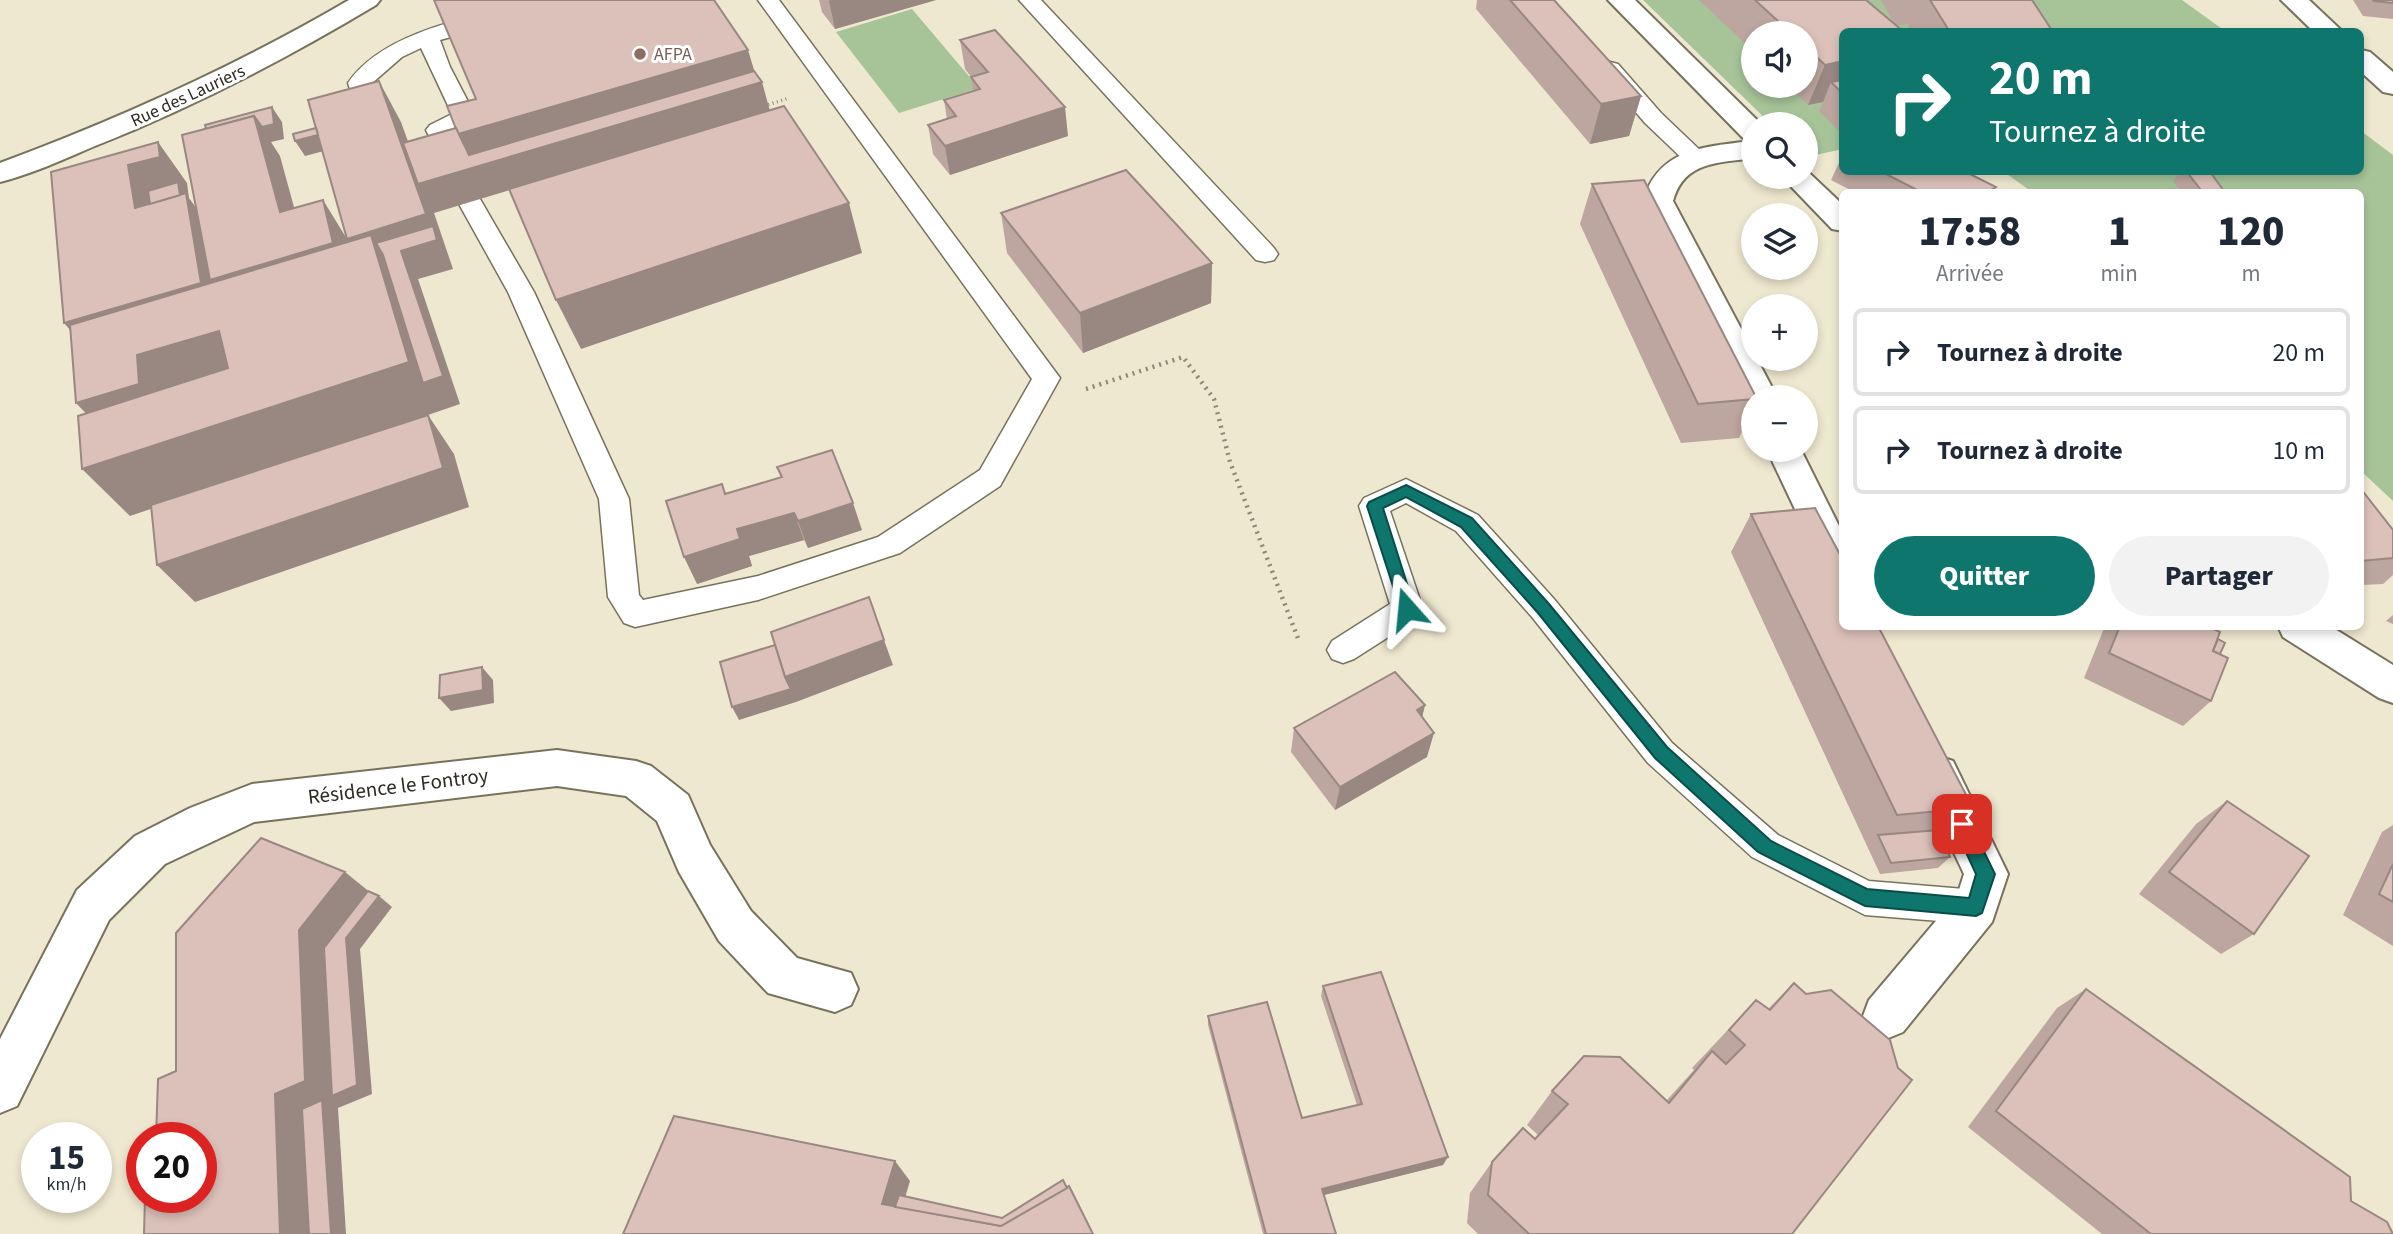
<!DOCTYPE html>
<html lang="fr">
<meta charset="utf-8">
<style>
body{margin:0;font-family:"Source Sans 3",sans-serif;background:#f2f2f3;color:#1f2937;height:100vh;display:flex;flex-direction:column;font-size:26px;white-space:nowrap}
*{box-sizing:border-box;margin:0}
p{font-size:23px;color:#747a83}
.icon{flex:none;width:38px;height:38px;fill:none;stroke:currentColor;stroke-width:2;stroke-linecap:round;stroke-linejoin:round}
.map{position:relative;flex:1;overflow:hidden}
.details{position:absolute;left:1839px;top:189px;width:525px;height:441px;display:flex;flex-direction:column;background:#fff;border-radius:10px;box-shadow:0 4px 10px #0003}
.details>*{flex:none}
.top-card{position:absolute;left:1839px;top:28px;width:525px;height:147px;border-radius:10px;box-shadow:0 4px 10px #0003;background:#0f766e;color:#fff;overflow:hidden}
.buttons{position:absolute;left:1741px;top:21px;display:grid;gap:14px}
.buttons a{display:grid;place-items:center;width:77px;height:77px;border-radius:50%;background:#fff;box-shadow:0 4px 10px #0003;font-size:35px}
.speed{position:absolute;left:21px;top:1122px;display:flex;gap:14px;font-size:35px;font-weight:700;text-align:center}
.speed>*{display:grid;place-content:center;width:91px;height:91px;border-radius:50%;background:#fff;box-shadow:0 4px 10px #0003;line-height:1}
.speed small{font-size:18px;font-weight:400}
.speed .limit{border:10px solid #d22;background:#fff;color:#111}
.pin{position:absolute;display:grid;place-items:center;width:60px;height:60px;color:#fff;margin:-30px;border-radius:14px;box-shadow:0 4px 10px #0006}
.me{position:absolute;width:77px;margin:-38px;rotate:342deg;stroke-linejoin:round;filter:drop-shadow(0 0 5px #0008)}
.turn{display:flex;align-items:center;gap:24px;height:147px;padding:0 35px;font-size:32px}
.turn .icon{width:91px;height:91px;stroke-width:2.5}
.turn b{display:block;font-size:49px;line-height:60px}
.eta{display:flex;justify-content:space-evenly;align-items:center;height:119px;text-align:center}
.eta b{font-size:42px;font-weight:800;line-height:49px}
.cta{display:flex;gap:14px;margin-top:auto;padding:14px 35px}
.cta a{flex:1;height:80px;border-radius:42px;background:#0f766e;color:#fff;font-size:28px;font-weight:800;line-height:80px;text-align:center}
.cta a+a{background:#f2f2f3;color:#1f2937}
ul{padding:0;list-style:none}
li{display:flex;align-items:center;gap:21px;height:88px;margin:0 14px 10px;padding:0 21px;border:4px solid #e0e1e3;border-radius:10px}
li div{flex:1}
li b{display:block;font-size:26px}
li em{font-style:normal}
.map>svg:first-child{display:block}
.green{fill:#a7c499;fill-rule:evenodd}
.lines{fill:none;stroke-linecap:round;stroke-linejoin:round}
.lane-casing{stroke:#78725d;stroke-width:3}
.street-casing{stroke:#78725d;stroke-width:4}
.secondary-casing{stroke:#78725d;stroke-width:4}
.path-far1{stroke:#8c8877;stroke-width:3.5;stroke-dasharray:1 3.5;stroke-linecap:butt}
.path{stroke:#8c8877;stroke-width:4.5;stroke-dasharray:2 5;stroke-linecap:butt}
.lane{fill:#fff;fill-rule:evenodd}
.street{fill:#fff;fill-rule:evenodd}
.secondary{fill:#fff;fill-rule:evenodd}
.wall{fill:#bca69f}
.shaded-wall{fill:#998782;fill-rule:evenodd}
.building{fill:#dbc1b9;stroke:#998782;stroke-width:2}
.route{fill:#0f766e;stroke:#0a4d48;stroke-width:2}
.education-dot{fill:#8d6e63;stroke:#fff;stroke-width:2.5}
.labels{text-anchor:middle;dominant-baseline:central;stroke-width:6;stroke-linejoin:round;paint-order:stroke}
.far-education-label{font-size:18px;fill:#785e54;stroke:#fff;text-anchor:start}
.far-street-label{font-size:18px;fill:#2d2b22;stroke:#fff}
.street-label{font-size:21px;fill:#2d2b22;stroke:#fff}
</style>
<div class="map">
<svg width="2393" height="1234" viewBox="0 0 2393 1234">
<rect width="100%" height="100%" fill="#efe8d0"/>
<g class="green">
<path d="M1643 0H2182L2225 31 1843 32V149L1806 157V124H1771ZM1754 33H1806V86H1754Z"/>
<path d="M912 9 979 88 899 113 836 32Z"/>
<path d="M2361 131 2393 155V501L2361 471V192H2032L2004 172H2361Z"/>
</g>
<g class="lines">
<g class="lane-casing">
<g id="lane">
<path d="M540 0H574L571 4 440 40 450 67 476 117 473 122 451 133 463 159 459 164H443L426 130 430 125 452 114 421 48 402 57 371 84 377 109 374 114H358L348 83C386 28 480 16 540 0Z"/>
<path d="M758 0H779L1060 378 1000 486 900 553 758 600 635 627 624 623 608 597 599 499 508 292 459 204 462 199 471 196 480 199 534 292 629 499 639 595 643 600 758 576 878 537 980 470 1032 379Z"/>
<path d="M1019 0H1041L1274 248 1278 254 1274 260 1265 262 1256 260Z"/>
<path d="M1610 62 1618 64 1661 113 1703 153 1707 158 1703 163H1687L1645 123 1599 69 1602 64Z"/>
<path d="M1406 479 1478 515 1554 599 1672 743 1778 835 1869 881 1976 890 1989 895 1994 907 1989 919 1976 924 1865 915 1752 857 1648 763 1532 617 1456 531 1406 503 1390 511 1423 609 1418 618 1354 659 1343 663 1332 659 1327 650 1332 641 1390 604 1359 506 1364 498Z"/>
</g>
</g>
<g class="street-casing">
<g id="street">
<path d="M1608 0H1635L1761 124H1754V158C1718 163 1684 161 1673 201L1754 353V359H1757L1777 397H1754V407L1748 406 1743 397 1643 201C1659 148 1704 147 1751 141L1744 139Z"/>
<path d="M2281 0H2309L2343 32H2314Z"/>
<path d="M2361 50 2370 52 2393 72V94L2383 92 2361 72Z"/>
<path d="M1806 170 1843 205V231L1832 229 1782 177H1806Z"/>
<path d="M1767 450H1801L1843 534V588L1830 583Z"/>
<path d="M2278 626H2330L2393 665V703L2379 698 2283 637Z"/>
<path d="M557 750 636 761 651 766 688 795 710 845 751 911 797 958 851 973 858 989 851 1005 835 1012 768 993 719 941 679 872 657 821 626 796 557 786 254 822 165 864 109 920 17 1106 0 1113V1039L77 890 135 836 190 808 252 784Z"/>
<path d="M1938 756 1953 761 2008 874 1992 922 1903 1032 1886 1039 1869 1032 1863 1016 1869 1000 1957 896 1964 874 1917 774 1923 761Z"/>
</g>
</g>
<g class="secondary-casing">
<path id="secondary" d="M349 0H380L376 5C286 59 193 107 95 146 64 159 32 174 0 182V163C121 118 238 65 349 0Z"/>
</g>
<path class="path-far1" d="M764 106 789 98"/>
<path class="path" d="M1086 389 1183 357 1214 399 1230 462 1299 641"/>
<use href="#lane" class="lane"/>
<use href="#street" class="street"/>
<use href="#secondary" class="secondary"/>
</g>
<g class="wall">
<path d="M819 0H936L835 29 822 12Z"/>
<path d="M1477 0H1554L1641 96 1629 136 1590 144 1476 9Z"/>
<path d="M1699 0H1866L1894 23 1881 0H2032L2053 32H1907L1909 24 1843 32V131H1839L1819 111 1823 102 1808 105 1788 86H1806V33H1754V52Z"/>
<path d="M2353 0H2393V19L2363 16Z"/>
<path d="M960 40 1068 136 950 175 933 154 928 125 947 119 944 100 973 91 971 77 965 69Z"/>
<path d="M1843 154V172H1966L1996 187 1993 192H1854L1831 180Z"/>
<path d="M2180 172H2210L2224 191 2223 192H2181L2173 181Z"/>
<path d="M1592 184 1754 397V407L1739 438 1681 443 1580 224Z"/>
<path d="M1001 213 1212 263 1211 303 1083 353 1007 253Z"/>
<path d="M777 467 862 530 808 548 804 540 749 556 752 566 697 584 722 484 726 493 781 477Z"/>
<path d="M2361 489 2393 530V575L2383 584 2361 585Z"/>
<path d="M1751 514 1973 808 1942 838 1950 857 1938 868 1880 874 1731 552Z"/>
<path d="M2393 615V624L2386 621Z"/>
<path d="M2105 626H2208L2218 639 2220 654 2211 701 2183 726 2084 678Z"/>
<path d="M1425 705 1422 717 1427 757 1335 810 1291 752 1294 728Z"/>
<path d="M2227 801 2254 934 2221 954 2139 894 2196 824Z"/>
<path d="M2393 825V946L2343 915 2382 832Z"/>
<path d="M1794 983 1792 1234H1478L1467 1223 1470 1193 1492 1162 1535 1139 1538 1135 1527 1125 1552 1091 1666 1101 1694 1070 1692 1068 1756 1000 1768 1009Z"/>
<path d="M1323 986 1443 1165 1324 1195 1336 1234H1263L1208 1025V1016L1302 1118 1357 1105 1321 996Z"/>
<path d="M2086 989 2351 1201 2393 1234H2102L1968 1127 2057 1008Z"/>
</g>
<g class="shaded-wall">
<path d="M831 0H936L835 29 829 1Z"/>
<path d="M748 50 758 83 762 82 770 111 434 213 453 269 418 279 460 404 428 415 454 454 469 507 195 602 157 565 443 468 428 415 130 516 82 469 409 362 387 289 226 339 257 380 179 404 182 432 122 451 76 403 139 384 138 367 102 378 76 350 85 347 64 323 201 283 194 240 166 248 135 208 128 165 160 157 158 142 187 183 189 198 215 234 223 276 306 251 280 212 262 145 218 156 208 141 257 128 254 116 262 127 274 124 272 107 282 122 284 139 271 142 280 156 306 251 333 243 323 200 347 239 426 214 379 81 401 122 423 183 475 167 458 134 460 133 458 127 461 133ZM181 200 184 224 163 231 159 206ZM348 241 362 262 354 264ZM407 268 443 376 431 380 401 284 394 272Z"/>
<path d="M1843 61V94L1831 82 1823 102 1808 105 1825 65Z"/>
<path d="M1641 96 1629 136 1590 144 1601 104Z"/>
<path d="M1065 107 1068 136 950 175 945 146Z"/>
<path d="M1843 123V131H1839Z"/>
<path d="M326 133 335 148 305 156 295 141Z"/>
<path d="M849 203 862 253 581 349 556 300Z"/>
<path d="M1212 263 1211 303 1083 353 1080 313Z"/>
<path d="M853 503 862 530 808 548 798 521Z"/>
<path d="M794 513 804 540 749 556 752 566 697 584 684 557 737 529Z"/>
<path d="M884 640 893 665 796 702 739 720 732 707 785 677Z"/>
<path d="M482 667 493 680 494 703 451 711 439 698Z"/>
<path d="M1425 705 1419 730 1417 710Z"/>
<path d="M1434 733 1427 757 1335 810 1340 787Z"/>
<path d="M345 872 377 898 379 896 392 907 360 949 372 1094 338 1108 346 1234H280L275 1094 299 930Z"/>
<path d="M1448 1157 1443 1165 1320 1196 1322 1189Z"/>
<path d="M895 1161 910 1181 899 1217 882 1204Z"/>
</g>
<g class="building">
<path d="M434 0H714L748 50 458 134 447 106 476 99Z"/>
<path d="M1510 0H1554L1641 96 1601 104Z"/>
<path d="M1755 0H1866L1904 32H1843V61L1825 65 1806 47V33H1791Z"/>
<path d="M1930 0H2032L2053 32H1950Z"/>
<path d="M2373 0H2393V3L2374 1Z"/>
<path d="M995 30 1065 107 945 146 928 125 956 116 944 100 980 89 971 77 988 72 960 40Z"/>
<path d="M754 71 762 82 418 184 403 143 456 128 469 155Z"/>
<path d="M1843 80V94L1831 82Z"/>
<path d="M379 81 426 214 347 239 308 100Z"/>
<path d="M784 106 849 203 556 300 509 189Z"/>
<path d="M272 107 274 124 262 127 254 116 206 129 205 125Z"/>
<path d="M254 116 280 212 323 200 333 243 210 280 182 135Z"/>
<path d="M316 128 318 135 295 141 293 134Z"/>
<path d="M158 142 160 157 128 165 135 208 186 193 201 283 64 323 51 172Z"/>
<path d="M1126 170 1212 263 1080 313 1001 213Z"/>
<path d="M1882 172H1966L1996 187 1988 192H1921Z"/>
<path d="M2187 172H2210L2224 191 2201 190Z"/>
<path d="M1644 180 1756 397H1754V399L1698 404 1592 184Z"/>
<path d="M178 182 180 195 150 204 148 191Z"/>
<path d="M433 226 437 240 401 251 443 376 423 383 383 255 376 243Z"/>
<path d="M371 235 409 362 82 469 78 416 228 368 219 331 137 355 139 384 76 403 70 325Z"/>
<path d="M428 415 443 468 157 565 151 505Z"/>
<path d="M832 450 853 503 798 521 794 513 737 529 740 539 684 557 666 501 722 484 725 494 782 477 777 467Z"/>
<path d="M2361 489 2393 530V558L2361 561Z"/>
<path d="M1815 508 1843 560V626H1878L1973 808 1897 815 1751 514Z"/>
<path d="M869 597 884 640 785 677 771 632Z"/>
<path d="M2120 626H2208L2220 632 2213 651 2228 658 2211 701 2109 653Z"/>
<path d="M2218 639 2225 643 2220 654 2213 651Z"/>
<path d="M775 645 785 677 791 689 732 707 720 662Z"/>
<path d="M482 667 483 690 439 698 440 675Z"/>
<path d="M1395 672 1425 705 1417 710 1434 733 1340 787 1294 728Z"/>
<path d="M2227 801 2309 856 2254 934 2169 872Z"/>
<path d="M1939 830 1950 857 1891 863 1878 835Z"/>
<path d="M261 838 345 872 299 930 305 1081 275 1094 280 1234H144L145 1197H201V1138H156L158 1079 176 1071V933Z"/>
<path d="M2393 864V902L2379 894Z"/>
<path d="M368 891 379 896 346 938 357 1085 332 1096 324 948Z"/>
<path d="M1381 972 1448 1157 1322 1189 1336 1234H1266L1208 1016 1267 1002 1302 1118 1362 1104 1323 986Z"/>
<path d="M1794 983 1806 994 1831 990 1890 1040 1898 1068 1912 1080 1792 1234H1529L1488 1195 1492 1162 1523 1128 1535 1139 1568 1104 1552 1091 1584 1056 1620 1057 1669 1103 1712 1051 1726 1064 1745 1045 1729 1030 1756 1000 1770 1010Z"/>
<path d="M2086 989 2350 1177 2351 1201 2387 1222 2393 1234H2151L1996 1111Z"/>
<path d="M322 1100 331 1234H309L302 1109Z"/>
<path d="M674 1116 895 1161 882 1204 1001 1226 1069 1186 1093 1234H623Z"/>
<path d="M1063 1180 1067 1188 1001 1226 895 1207 899 1195 1002 1218Z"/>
</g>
<path class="route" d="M1406 485 1472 518 1549 604 1667 747 1771 841 1867 889 1969 898 1976 874 1953 824 1956 819 1962 816 1968 819 1995 874 1982 913 1976 916 1865 906 1758 852 1655 758 1538 613 1461 527 1406 497 1383 508 1415 609 1407 616 1402 614 1367 506 1369 502Z"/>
<circle class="education-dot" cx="640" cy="54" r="7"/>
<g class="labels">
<g class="far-education-label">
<text x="654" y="54">AFPA</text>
</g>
<g class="far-street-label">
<text transform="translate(188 96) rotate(-25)">Rue des Lauriers</text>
</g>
<g class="street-label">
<text transform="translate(398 786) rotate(-7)">Résidence le Fontroy</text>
</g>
</g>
</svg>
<div class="buttons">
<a><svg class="icon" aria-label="sound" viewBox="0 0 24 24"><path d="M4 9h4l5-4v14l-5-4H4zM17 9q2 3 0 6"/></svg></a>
<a><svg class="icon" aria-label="search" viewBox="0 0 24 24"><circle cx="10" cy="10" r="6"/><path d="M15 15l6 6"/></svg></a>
<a><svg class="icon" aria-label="layers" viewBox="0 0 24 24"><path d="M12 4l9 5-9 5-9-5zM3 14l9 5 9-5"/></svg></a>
<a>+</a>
<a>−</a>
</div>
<div class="speed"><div>15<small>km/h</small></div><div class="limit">20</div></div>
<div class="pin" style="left:1962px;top:824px;background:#d93025"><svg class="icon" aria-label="arrive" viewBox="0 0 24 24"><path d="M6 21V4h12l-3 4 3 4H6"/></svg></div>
<svg class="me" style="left:1407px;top:609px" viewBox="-20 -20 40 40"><path d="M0-17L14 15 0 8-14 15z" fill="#0f766e" stroke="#fff" stroke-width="4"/></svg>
<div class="top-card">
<div class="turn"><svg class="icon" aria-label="right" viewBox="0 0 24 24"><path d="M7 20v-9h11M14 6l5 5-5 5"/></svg><div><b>20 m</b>Tournez à droite</div></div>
</div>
<section class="details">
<div class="eta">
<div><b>17:58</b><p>Arrivée</p></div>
<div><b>1</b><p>min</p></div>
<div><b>120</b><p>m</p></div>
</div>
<ul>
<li><svg class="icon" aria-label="right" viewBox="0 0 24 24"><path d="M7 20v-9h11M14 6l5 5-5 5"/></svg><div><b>Tournez à droite</b></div><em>20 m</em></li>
<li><svg class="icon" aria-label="right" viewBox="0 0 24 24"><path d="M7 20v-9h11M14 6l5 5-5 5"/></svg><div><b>Tournez à droite</b></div><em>10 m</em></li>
</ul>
<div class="cta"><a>Quitter</a><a>Partager</a></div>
</section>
</div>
